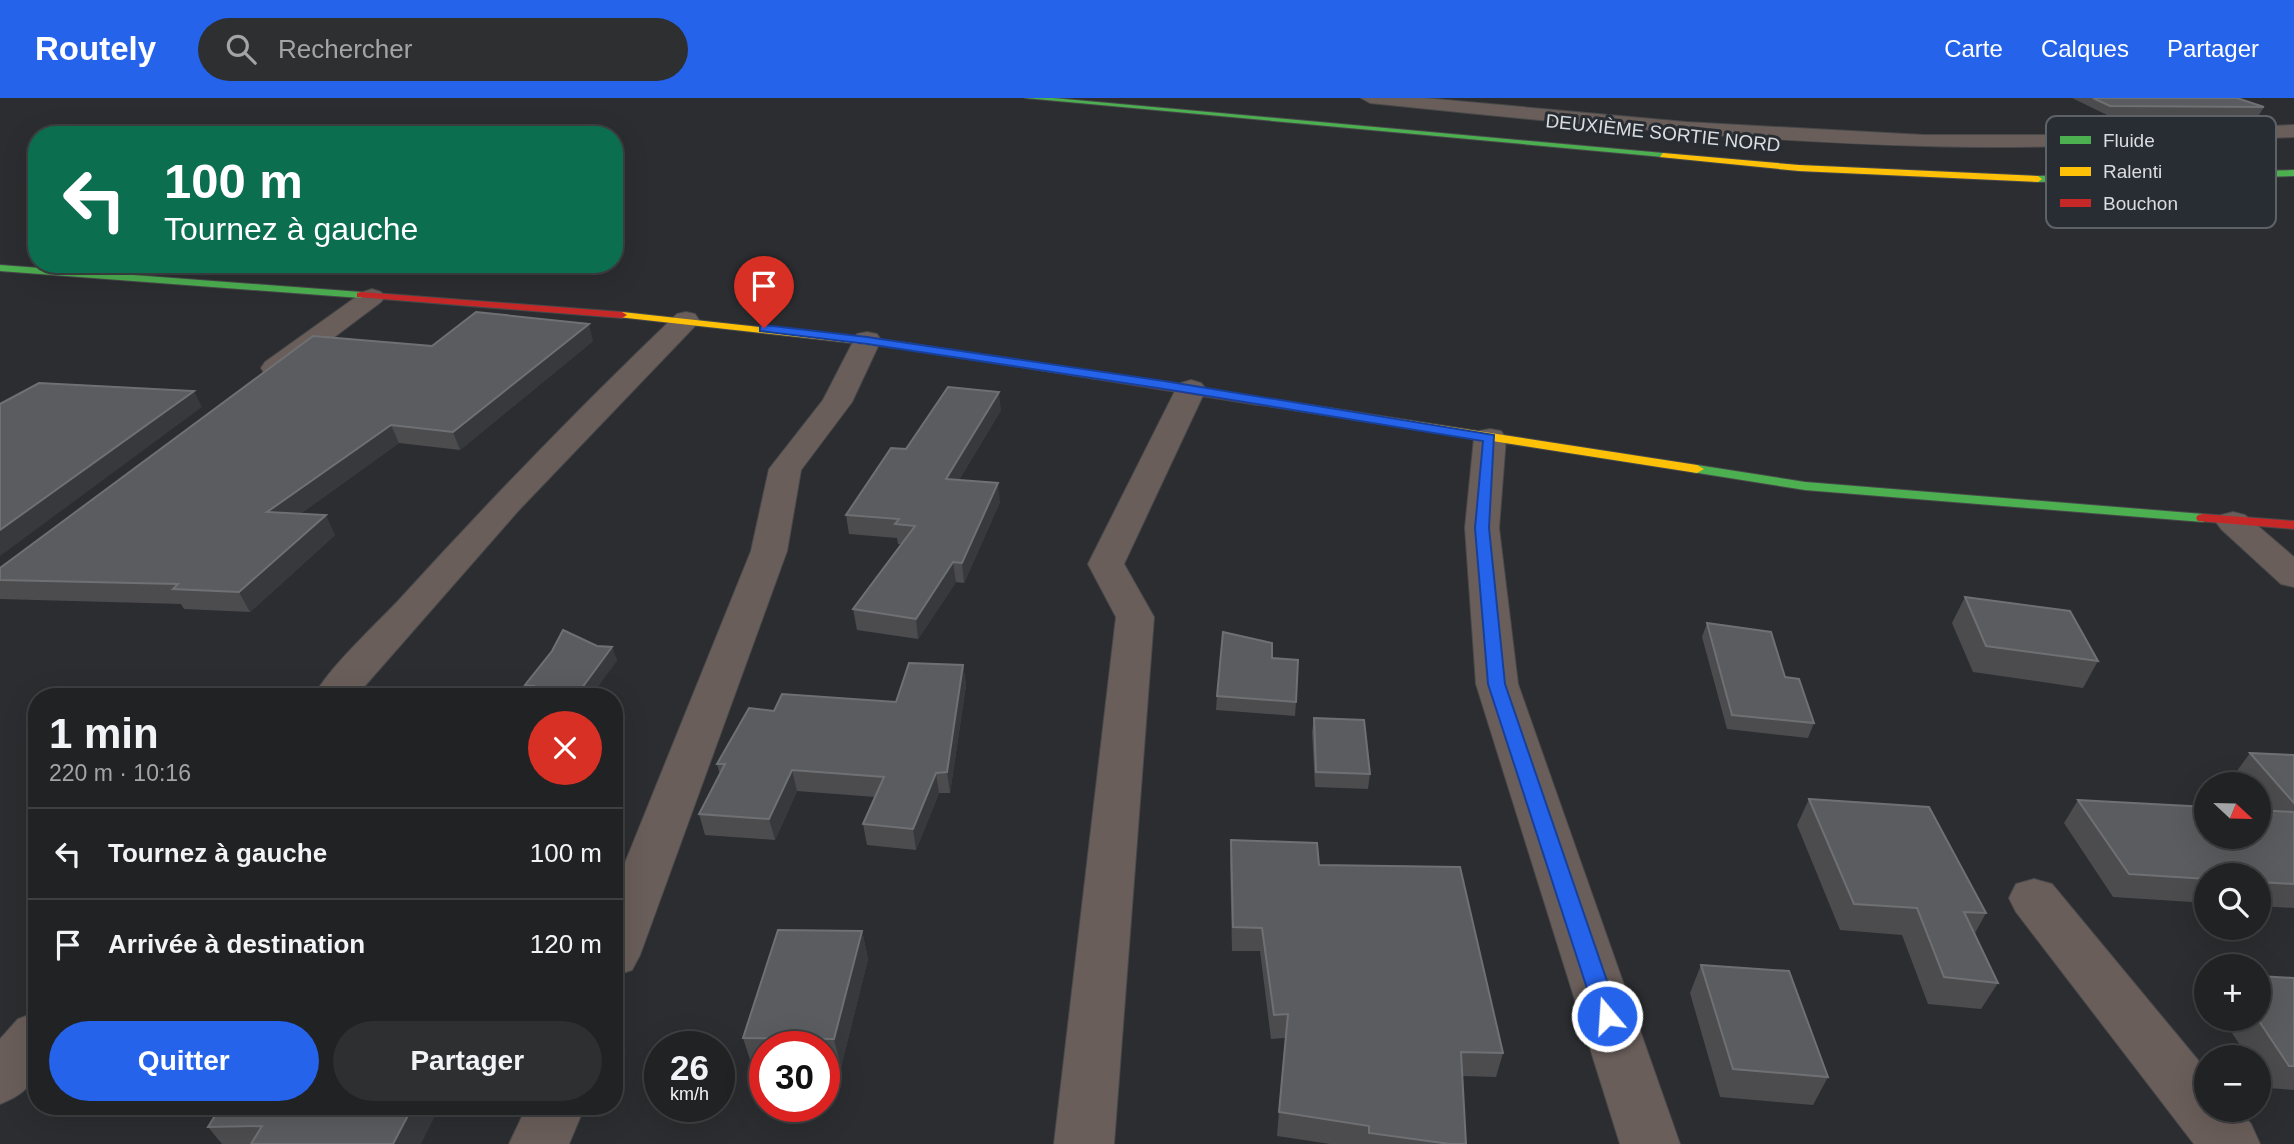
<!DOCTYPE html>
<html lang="fr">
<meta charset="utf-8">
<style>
body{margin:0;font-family:Helvetica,sans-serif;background:#2d2f31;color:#f1f3f6;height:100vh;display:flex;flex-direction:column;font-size:26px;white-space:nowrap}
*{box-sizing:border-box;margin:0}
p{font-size:23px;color:#a2a4a6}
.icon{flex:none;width:38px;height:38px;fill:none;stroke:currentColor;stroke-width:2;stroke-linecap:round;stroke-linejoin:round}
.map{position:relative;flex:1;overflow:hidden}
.sheet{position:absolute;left:28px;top:590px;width:595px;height:427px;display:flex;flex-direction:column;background:#202224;border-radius:28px;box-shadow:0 7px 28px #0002,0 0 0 2px #3d3f41}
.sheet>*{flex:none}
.banner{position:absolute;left:28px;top:28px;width:595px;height:147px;border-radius:28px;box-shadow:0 7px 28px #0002,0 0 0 2px #3d3f41;background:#0b6e4f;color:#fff;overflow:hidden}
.needle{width:46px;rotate:112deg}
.buttons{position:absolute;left:2194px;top:674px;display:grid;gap:14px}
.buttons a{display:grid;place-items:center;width:77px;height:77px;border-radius:50%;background:#202224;box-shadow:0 7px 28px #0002,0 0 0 2px #3d3f41;font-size:35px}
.speed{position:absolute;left:644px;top:933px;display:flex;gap:14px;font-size:35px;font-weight:700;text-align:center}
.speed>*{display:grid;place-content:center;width:91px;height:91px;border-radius:50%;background:#202224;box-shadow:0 7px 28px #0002,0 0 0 2px #3d3f41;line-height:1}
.speed small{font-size:18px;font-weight:400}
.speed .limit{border:10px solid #d22;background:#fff;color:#111}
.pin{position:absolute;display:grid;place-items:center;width:60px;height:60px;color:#fff;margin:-72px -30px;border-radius:50% 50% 50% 0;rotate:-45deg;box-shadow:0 0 7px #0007}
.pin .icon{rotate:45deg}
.me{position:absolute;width:77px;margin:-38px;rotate:342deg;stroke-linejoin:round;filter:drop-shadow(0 0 5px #0008)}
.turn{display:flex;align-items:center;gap:24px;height:147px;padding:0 21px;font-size:32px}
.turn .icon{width:91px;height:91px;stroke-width:2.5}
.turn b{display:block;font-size:49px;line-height:60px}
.round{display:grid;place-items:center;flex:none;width:74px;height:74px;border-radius:37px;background:#2d2f31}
.headline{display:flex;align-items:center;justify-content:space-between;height:119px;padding:0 21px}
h1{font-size:42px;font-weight:700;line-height:52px}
.cta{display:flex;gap:14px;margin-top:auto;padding:14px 21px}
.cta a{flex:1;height:80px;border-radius:42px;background:#2563eb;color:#fff;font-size:28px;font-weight:700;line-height:80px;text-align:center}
.cta a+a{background:#2d2f31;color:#f1f3f6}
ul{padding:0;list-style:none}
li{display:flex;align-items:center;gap:21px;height:91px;padding:0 21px;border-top:2px solid #3d3f41}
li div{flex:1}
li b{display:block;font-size:26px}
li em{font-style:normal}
header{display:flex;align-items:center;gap:42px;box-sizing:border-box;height:98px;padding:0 35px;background:#2563eb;color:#fff}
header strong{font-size:33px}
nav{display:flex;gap:38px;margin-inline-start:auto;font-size:24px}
.search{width:490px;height:63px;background:#2d2f31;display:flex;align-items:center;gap:18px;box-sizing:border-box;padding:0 24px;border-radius:38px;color:#a2a4a6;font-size:26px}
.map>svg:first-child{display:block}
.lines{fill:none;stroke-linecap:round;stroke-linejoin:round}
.street-casing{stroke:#48494b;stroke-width:2}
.fast-casing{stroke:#48494b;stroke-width:2}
.slow-casing{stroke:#48494b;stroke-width:2}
.jam-casing{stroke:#48494b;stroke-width:2}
.street{fill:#6a5e5a;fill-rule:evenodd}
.fast{fill:#4caf50;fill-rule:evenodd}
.slow{fill:#ffc107;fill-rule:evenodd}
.jam{fill:#c62828;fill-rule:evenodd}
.wall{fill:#4c4c4f}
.shaded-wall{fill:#38393c}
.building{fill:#5b5c5f;stroke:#6f7073;stroke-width:2}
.route{fill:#2563eb;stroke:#184099;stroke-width:2}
.labels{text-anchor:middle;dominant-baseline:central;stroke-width:6;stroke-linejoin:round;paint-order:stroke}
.far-street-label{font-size:19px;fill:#d9dde0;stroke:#282d33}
.key{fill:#282d33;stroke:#5d6267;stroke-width:2}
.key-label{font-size:19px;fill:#d9dde0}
</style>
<header>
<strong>Routely</strong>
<div class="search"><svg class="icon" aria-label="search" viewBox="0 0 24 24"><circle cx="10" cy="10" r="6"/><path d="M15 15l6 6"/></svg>Rechercher</div>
<nav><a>Carte</a><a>Calques</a><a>Partager</a></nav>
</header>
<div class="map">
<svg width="2294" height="1046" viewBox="0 0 2294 1046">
<rect width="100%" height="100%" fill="#2b2d30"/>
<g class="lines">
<g class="street-casing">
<g id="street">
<path d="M1361 0H1424L1686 24 1924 37H2076L2294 27V39C2171 44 2047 52 1924 48 1739 43 1554 24 1370 5Z"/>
<path d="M372 191 381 194 385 199 381 204 285 276 275 279 265 276 261 270 265 264 363 194Z"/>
<path d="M686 214 695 216 699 222 695 228 518 413 356 598H314C327 572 375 527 398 503 488 404 580 309 677 216Z"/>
<path d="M867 234 877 236 881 242 852 304 801 372 787 453 640 857 632 872 614 878V792L751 453 769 371 823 302 857 236Z"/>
<path d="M1191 282 1201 285 1206 291 1124 466 1154 519 1114 1046H1054L1116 519 1088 466 1176 291 1181 285Z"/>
<path d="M1490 331 1501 333 1506 340 1499 430 1518 586 1680 1046H1620L1476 586 1465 430 1474 340 1479 333Z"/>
<path d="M2233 414 2245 417 2294 459V489L2281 486 2221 431 2216 424 2221 417Z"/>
<path d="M2034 781 2052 786 2207 973V1012H2239L2251 1026 2260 1046H2194L2016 814 2009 800 2016 786Z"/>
<path d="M37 914C37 959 49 988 0 1006V941L18 921Z"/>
<path d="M527 1008H585L569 1046H509Z"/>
</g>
</g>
<g class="fast-casing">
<g id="fast">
<path d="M1025 0H1053L1663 55 1667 57 1663 59Z"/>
<path d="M2294 72V78L2038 84 2034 81 2038 78Z"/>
<path d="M0 167 361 194 366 197 361 200 0 173Z"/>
<path d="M1697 367 1805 384 2203 416 2210 420 2203 424 1805 392 1692 374 1690 371Z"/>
</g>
</g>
<g class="slow-casing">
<g id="slow">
<path d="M1663 55 1799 67 2038 78 2042 81 2038 84 1799 73 1660 59Z"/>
<path d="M622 214 906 245 912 248 906 251 618 219V215Z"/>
<path d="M1258 299 1697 367 1704 371 1697 375 1254 306 1252 303Z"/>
</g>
</g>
<g class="jam-casing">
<g id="jam">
<path d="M361 194 622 214 627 217 622 220 357 199V195Z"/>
<path d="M906 245 1258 299 1264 303 1258 307 902 250V246Z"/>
<path d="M2203 416 2294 423V431L2198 423 2196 420 2198 417Z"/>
</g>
</g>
<use href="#street" class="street"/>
<use href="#fast" class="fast"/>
<use href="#slow" class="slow"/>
<use href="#jam" class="jam"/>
</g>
<g class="wall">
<path d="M2072 0H2237L2264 9 2259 17H2107Z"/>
<path d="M593 243 460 352 399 345 300 416 335 437 250 514 184 511 181 506 0 501V470L432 248Z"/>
<path d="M1001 312 959 382 1000 404 964 485 956 484 918 541 857 532 853 511 901 446H898L897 440 849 436 846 417 906 351Z"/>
<path d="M1965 499 2098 563 2083 590 1973 574 1952 525Z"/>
<path d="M1707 525 1785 579 1814 625 1808 640 1727 631 1702 539Z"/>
<path d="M597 548 612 549 617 563 529 598 525 587Z"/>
<path d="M1272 560 1296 604 1295 618 1216 612 1217 598Z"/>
<path d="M963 567 966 587 950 695H939L916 752 867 747 863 726 875 699 797 693 775 742 705 737 699 716 720 677 717 666 774 613 896 604Z"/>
<path d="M1314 620 1370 676 1368 691 1315 689 1312 634Z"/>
<path d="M2250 655 2294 657V810L2259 808V777H2207V805L2113 799 2064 725 2078 702 2264 712 2259 707V686H2242L2234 677Z"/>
<path d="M1809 701 1986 815 1975 835 1998 885 1981 911 1928 906 1902 837 1840 832 1797 727Z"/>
<path d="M1231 742 1319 767 1503 955 1496 979 1462 978 1466 1046H1330L1277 1038 1285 940 1271 941 1260 853H1232L1230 766Z"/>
<path d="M862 833 868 861 841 969H824V948H765V968H752L743 940Z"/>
<path d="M1701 867 1828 979 1813 1007 1720 999 1690 895Z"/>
<path d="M2294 880V992L2269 990 2259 976V959H2248L2222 920H2259Z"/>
<path d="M221 1008 421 1046H222L208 1029Z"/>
</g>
<g class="shaded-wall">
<path d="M589 226 593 243 460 352 453 334Z"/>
<path d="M194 293 202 309 0 458V432Z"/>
<path d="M999 294 1001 312 948 400 946 381Z"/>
<path d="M391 327 399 345 276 433 267 414Z"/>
<path d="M998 385 1000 404 964 485 962 465Z"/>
<path d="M326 417 335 437 250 514 239 494Z"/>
<path d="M953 464 956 484 918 541 916 521Z"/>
<path d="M612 549 617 563 591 598H576Z"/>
<path d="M963 567 966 587 950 695 947 674Z"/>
<path d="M792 672 797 693 775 742 769 721Z"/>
<path d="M936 675 939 695 916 752 913 731Z"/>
<path d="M862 833 868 861 841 969 834 941Z"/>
<path d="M413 1008H440L421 1046H393Z"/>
</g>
<g class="building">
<path d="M2093 0H2237L2264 9 2110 8Z"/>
<path d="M476 214 589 226 453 334 391 327 267 414 326 417 239 494 173 491 178 486 0 482V470L313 238 432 248Z"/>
<path d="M39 285 194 293 0 432V306Z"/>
<path d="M948 289 999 294 946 381 998 385 962 465 953 464 916 521 853 511 915 428 895 426 899 421 846 417 891 350 906 351Z"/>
<path d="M1965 499 2070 513 2098 563 1986 548Z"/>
<path d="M1707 525 1771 534 1785 579 1799 581 1814 625 1732 617Z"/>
<path d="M563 532 597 548 612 549 576 598H529L534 588 525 587 552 553Z"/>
<path d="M1223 534 1272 545V560L1298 562 1296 604 1217 598Z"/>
<path d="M909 565 963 567 947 674 936 675 913 731 863 726 884 679 792 672 769 721 699 716 725 666H717L749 610 774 613 782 596 896 604Z"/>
<path d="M1314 620 1364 622 1370 676 1316 674Z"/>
<path d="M2250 655 2294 657V705Z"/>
<path d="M1809 701 1929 709 1986 815 1964 814 1998 885 1944 879 1917 810 1854 806Z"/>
<path d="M2078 702 2207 709V738H2259V712L2294 714V786L2259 784V777H2207V781L2129 776Z"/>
<path d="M1231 742 1317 745 1319 767 1460 769 1503 955 1461 954 1466 1046H1450L1369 1035V1028L1279 1014 1288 916 1274 917 1262 830 1233 829Z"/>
<path d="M778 832 862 833 834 941 743 940Z"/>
<path d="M1701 867 1789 873 1828 979 1733 971Z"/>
<path d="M2259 878 2294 880V968H2289L2257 920H2259Z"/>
<path d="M221 1008H413L393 1046H251L262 1028 208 1029Z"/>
</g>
<path class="route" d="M764 227 867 239 1164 283 1494 337 1489 430 1505 586 1619 918 1615 925 1607 928 1599 925 1596 918 1488 586 1475 430 1483 343 1164 291 867 246 760 233V228Z"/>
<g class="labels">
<g class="far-street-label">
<text transform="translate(1663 35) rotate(6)">DEUXIÈME SORTIE NORD</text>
</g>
</g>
<rect x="2046" y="18" width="230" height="112" rx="10" class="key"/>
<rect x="2060" y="38" width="31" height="8" fill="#4caf50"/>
<rect x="2060" y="69" width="31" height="9" fill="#ffc107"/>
<rect x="2060" y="101" width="31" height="8" fill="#c62828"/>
<g class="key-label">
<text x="2103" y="49">Fluide</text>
<text x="2103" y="80">Ralenti</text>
<text x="2103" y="112">Bouchon</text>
</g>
</svg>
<div class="buttons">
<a><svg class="needle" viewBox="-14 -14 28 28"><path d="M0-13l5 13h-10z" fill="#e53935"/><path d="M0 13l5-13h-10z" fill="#a2a4a6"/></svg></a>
<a><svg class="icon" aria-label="search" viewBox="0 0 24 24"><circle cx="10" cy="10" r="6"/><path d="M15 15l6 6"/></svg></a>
<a>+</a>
<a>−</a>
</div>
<div class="speed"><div>26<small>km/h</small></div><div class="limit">30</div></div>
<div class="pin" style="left:764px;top:230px;background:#d93025"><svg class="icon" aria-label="arrive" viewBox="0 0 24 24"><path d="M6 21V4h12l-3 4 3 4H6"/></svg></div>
<svg class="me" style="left:1607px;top:918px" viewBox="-20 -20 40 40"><circle r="17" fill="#2563eb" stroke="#fff" stroke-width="3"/><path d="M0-11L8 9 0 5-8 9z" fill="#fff"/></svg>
<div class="banner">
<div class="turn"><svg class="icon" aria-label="left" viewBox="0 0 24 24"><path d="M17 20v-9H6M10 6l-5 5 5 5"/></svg><div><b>100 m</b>Tournez à gauche</div></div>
</div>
<section class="sheet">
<div class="headline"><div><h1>1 min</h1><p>220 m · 10:16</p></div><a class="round" style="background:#d93025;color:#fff"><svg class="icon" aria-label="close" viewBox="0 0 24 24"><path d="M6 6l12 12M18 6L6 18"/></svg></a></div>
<ul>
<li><svg class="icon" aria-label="left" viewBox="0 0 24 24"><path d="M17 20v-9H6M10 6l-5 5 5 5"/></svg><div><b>Tournez à gauche</b></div><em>100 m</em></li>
<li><svg class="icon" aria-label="arrive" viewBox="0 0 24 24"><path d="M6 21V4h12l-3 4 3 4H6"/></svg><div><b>Arrivée à destination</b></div><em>120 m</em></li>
</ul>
<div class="cta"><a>Quitter</a><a>Partager</a></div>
</section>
</div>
